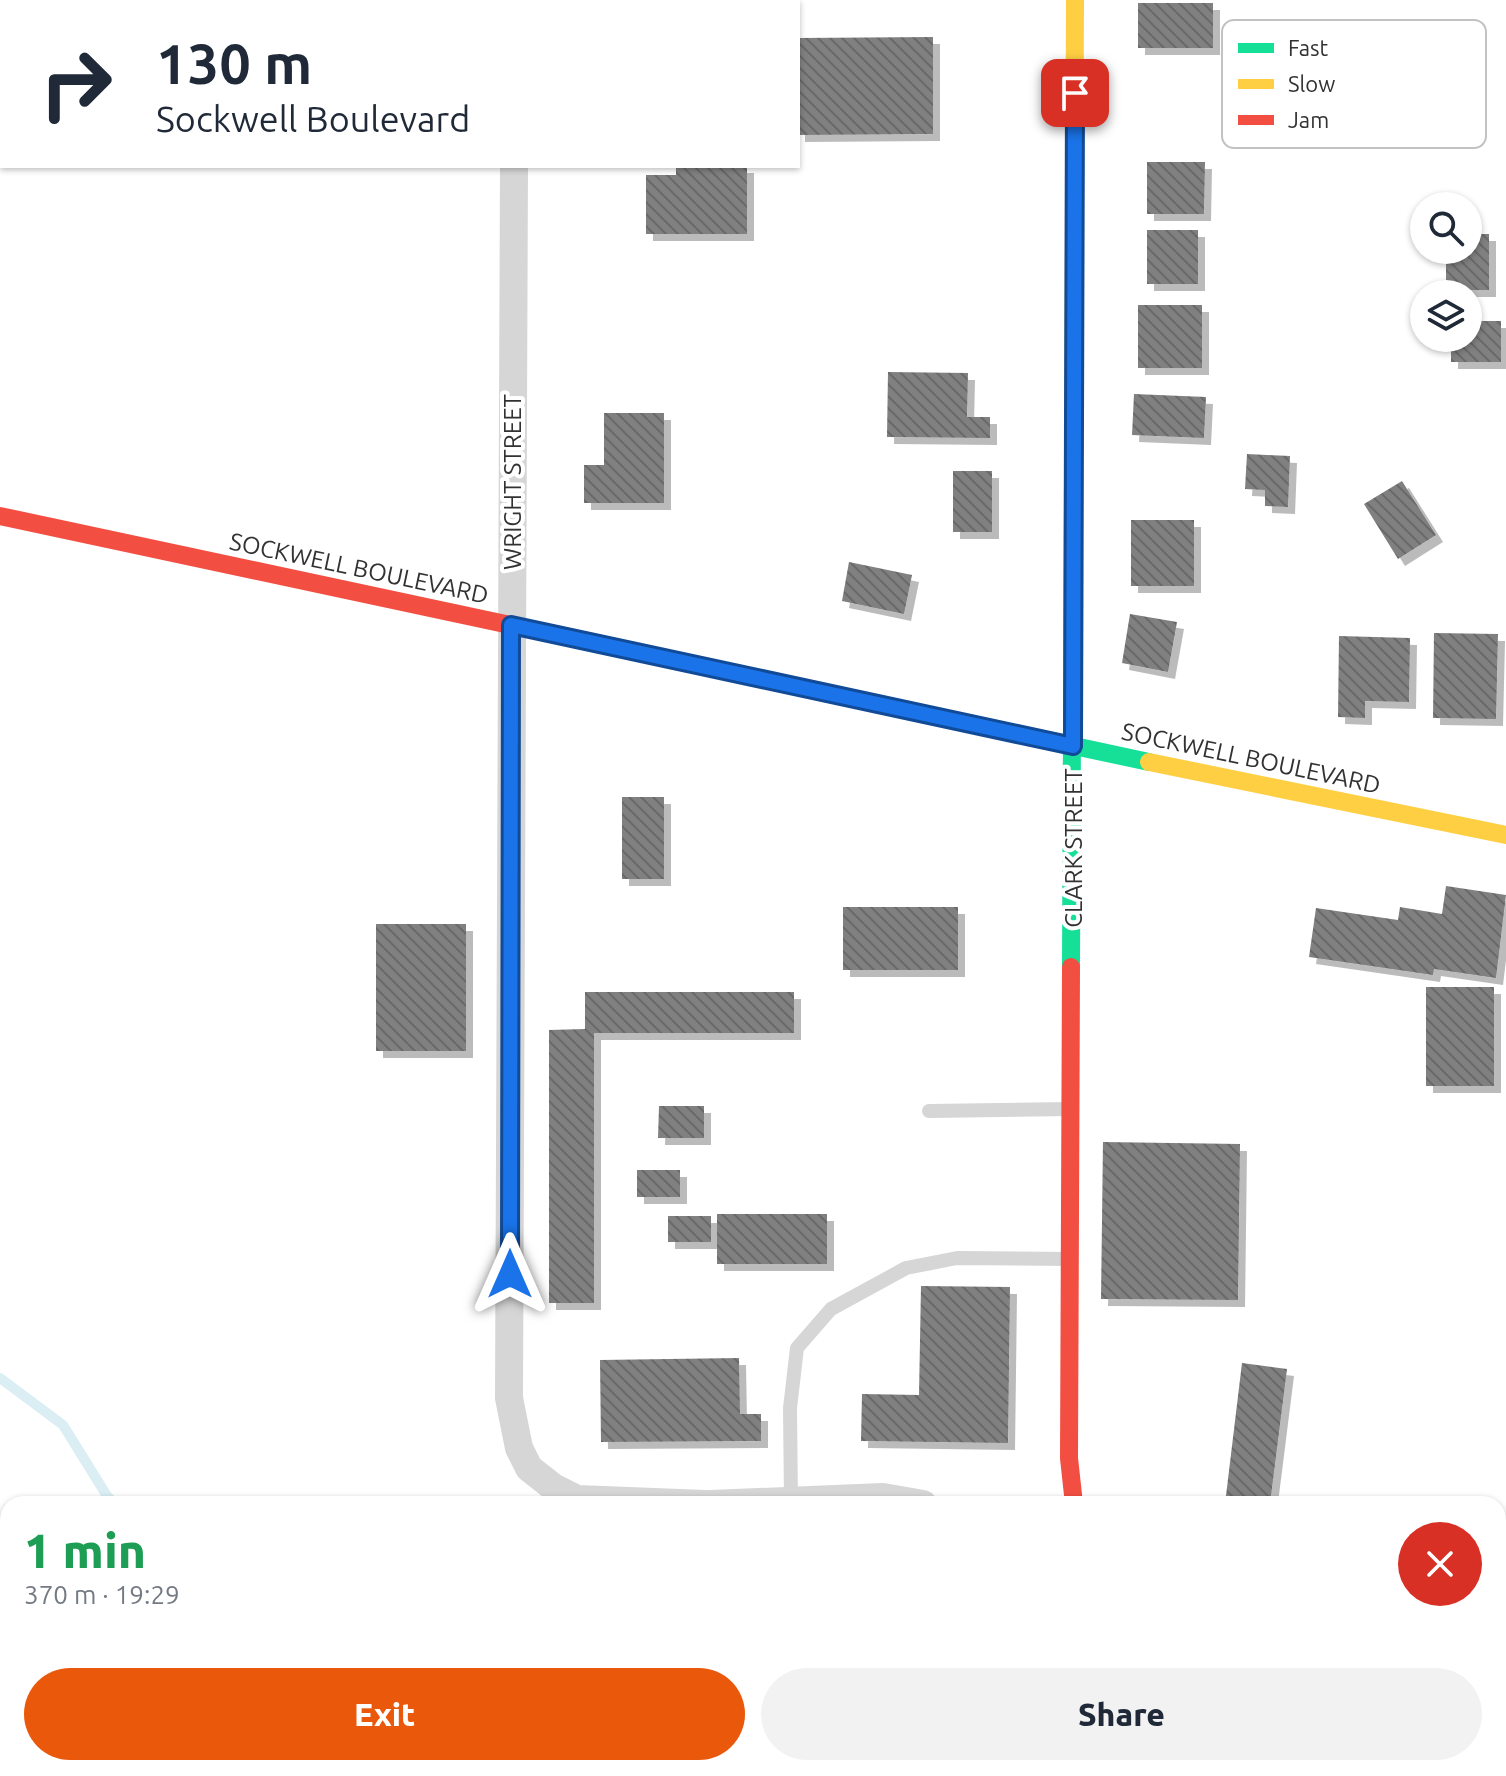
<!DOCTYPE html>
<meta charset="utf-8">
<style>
body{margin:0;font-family:Ubuntu,sans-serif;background:#f2f2f3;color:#1f2937;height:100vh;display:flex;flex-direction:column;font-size:30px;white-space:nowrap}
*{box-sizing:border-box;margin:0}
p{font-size:26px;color:#747a83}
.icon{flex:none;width:44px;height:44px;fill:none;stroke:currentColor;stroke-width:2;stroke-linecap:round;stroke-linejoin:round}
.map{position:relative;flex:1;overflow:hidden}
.side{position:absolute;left:0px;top:1496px;width:1506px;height:280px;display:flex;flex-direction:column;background:#fff;border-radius:24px 24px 0 0;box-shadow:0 2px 6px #0004}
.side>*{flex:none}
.hud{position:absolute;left:0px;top:0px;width:800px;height:168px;box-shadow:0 2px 6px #0004;background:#fff;color:#1f2937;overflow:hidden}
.controls{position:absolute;left:1410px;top:192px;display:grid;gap:16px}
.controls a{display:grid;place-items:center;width:72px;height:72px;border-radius:50%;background:#fff;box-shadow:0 2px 6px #0004;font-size:40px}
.pin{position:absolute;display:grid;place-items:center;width:68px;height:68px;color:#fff;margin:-34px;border-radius:16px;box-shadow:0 4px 12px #0006}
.me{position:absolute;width:88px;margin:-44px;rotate:0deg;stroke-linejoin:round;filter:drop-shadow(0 0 6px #0008)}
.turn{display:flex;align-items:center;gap:28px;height:168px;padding:0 24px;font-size:36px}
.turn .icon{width:104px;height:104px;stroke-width:2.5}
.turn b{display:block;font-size:56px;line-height:68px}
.round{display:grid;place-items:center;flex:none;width:84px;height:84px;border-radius:42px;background:#f2f2f3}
.overview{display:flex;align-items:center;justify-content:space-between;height:136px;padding:0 24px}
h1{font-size:48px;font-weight:800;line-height:60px;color:#1e9e55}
.cta{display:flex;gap:16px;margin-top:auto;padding:16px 24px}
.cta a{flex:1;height:92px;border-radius:48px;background:#ea580c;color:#fff;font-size:32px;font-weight:800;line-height:92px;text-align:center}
.cta a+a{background:#f2f2f3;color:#1f2937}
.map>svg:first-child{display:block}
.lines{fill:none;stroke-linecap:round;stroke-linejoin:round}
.stream{stroke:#daeef4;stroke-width:10}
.building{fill:url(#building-back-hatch);filter:url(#shadow)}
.lane{stroke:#d6d6d6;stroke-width:14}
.street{stroke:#d6d6d6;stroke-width:28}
.fast{stroke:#16e098;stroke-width:18}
.slow{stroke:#ffcf43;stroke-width:18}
.jam{stroke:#f24e42;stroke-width:18}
.route-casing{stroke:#114b97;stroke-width:20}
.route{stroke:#1a73e8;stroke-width:14}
.labels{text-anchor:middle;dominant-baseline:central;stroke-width:8;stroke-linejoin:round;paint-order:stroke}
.street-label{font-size:24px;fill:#323232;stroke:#fff}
.key{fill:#fff;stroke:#c2c2c2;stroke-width:2}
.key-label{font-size:22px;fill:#323232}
</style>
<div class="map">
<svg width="1506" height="1776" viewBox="0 0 1506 1776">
<defs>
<pattern id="building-back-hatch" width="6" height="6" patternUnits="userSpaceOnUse" patternTransform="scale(2)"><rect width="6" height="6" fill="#808080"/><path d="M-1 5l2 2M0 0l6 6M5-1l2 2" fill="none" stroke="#696969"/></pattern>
<filter id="shadow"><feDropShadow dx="7" dy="7" stdDeviation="0" flood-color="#0004"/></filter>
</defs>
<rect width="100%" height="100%" fill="#fff"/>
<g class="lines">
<g class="stream">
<path d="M0 1378 63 1425 107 1496 116 1504"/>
<path d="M630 1768 632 1776"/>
</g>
</g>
<g class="building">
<rect x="1138" y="3" width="75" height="45"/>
<path d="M933 37V134L798 135V38Z"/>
<path d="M1147 162H1205L1204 214H1147Z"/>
<path d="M676 166H747V234H646V175H676Z"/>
<rect x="1147" y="230" width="51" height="54"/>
<path d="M1468 234H1489V290H1446V250H1468Z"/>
<rect x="1138" y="305" width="64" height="63"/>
<path d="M1468 321H1501V362H1451V338H1468Z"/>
<path d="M888 372 968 373 967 417H990V438L887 437Z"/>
<path d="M1134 394 1206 397 1204 438 1132 435Z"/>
<path d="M604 413H664V503H584V465H604Z"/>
<path d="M1247 454 1290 456 1288 507 1265 506V490L1245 489Z"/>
<rect x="953" y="471" width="39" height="61"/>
<path d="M1402 481 1436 535 1398 559 1364 504Z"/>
<rect x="1131" y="520" width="63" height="66"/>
<path d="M849 562 912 575 904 614 842 601Z"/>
<path d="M1130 614 1177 622 1168 672 1122 663Z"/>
<path d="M1434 633 1498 634 1496 719 1433 718Z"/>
<path d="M1339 636 1410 638 1409 702 1365 701V718L1338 717Z"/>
<rect x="622" y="797" width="42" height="82"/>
<path d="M1446 886 1506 895 1496 978 1434 969 1433 975 1309 957 1316 908 1398 920 1400 907 1442 914Z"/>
<rect x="843" y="907" width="115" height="63"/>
<rect x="376" y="924" width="90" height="127"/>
<rect x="1426" y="987" width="68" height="99"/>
<path d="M585 992H794V1033H594V1303H549V1030L585 1029Z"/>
<path d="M659 1106H704V1138H658Z"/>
<path d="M1103 1142 1240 1144 1238 1300 1101 1299Z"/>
<rect x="637" y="1170" width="43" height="27"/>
<rect x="717" y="1214" width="110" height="50"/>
<rect x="668" y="1216" width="43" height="26"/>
<path d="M921 1286 1010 1287 1008 1443 861 1441 862 1394 919 1395Z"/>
<path d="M739 1358 740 1414H761V1441L601 1442 600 1360Z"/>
<path d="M1242 1363 1287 1369 1270 1504H1225Z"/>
</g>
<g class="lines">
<g class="lane">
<path d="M439 0V2"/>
<path d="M929 1111 1071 1109"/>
<path d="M791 1501 790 1408 797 1348 831 1309 906 1268 957 1258 1070 1259"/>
</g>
<g class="street">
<path d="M515 2V0"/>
<path d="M514 166 509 1398 519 1448 529 1468 553 1487 577 1499 705 1504"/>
<path d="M711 1504 883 1497 923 1504"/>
<path d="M1113 1768 1115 1776"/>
</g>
<g class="fast">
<path d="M594 643 1149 762"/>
<path d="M1071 967 1073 484"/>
</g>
<g class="slow">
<path d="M1073 484 1075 0"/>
<path d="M1149 762 1506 835"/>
</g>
<g class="jam">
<path d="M0 516 594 643"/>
<path d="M1071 967 1069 1458 1074 1504"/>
</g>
</g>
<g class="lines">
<g class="route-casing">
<path id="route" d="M510 1274 511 625 1073 746 1075 93"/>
</g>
<use href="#route" class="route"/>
</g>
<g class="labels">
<g class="street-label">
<text transform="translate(512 482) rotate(-90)">WRIGHT STREET</text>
<text transform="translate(359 568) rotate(12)">SOCKWELL BOULEVARD</text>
<text transform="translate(1251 758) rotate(12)">SOCKWELL BOULEVARD</text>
<text transform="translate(1073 848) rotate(-90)">CLARK STREET</text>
</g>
</g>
<rect x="1222" y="20" width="264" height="128" rx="12" class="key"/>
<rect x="1238" y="43" width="36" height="10" fill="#16e098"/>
<rect x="1238" y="79" width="36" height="10" fill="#ffcf43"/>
<rect x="1238" y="115" width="36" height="10" fill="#f24e42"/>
<g class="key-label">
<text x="1288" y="56">Fast</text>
<text x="1288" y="92">Slow</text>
<text x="1288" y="128">Jam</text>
</g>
</svg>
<div class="controls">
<a><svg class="icon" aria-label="search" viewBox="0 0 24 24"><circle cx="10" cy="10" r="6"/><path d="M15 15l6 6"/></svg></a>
<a><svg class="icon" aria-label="layers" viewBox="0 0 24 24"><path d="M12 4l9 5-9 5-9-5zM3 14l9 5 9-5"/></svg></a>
</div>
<div class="pin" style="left:1075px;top:93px;background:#d93025"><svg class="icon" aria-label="arrive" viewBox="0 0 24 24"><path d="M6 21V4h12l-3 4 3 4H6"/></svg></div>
<svg class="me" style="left:510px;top:1274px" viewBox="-20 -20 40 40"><path d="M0-17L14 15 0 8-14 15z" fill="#1a73e8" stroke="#fff" stroke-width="4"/></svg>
<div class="hud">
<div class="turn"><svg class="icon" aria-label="right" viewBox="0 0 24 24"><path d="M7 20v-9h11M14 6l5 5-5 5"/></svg><div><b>130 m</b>Sockwell Boulevard</div></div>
</div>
<section class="side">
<div class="overview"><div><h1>1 min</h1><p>370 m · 19:29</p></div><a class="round" style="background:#d93025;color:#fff"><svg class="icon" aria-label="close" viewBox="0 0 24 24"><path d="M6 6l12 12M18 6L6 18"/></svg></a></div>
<div class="cta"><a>Exit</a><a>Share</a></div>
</section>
</div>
